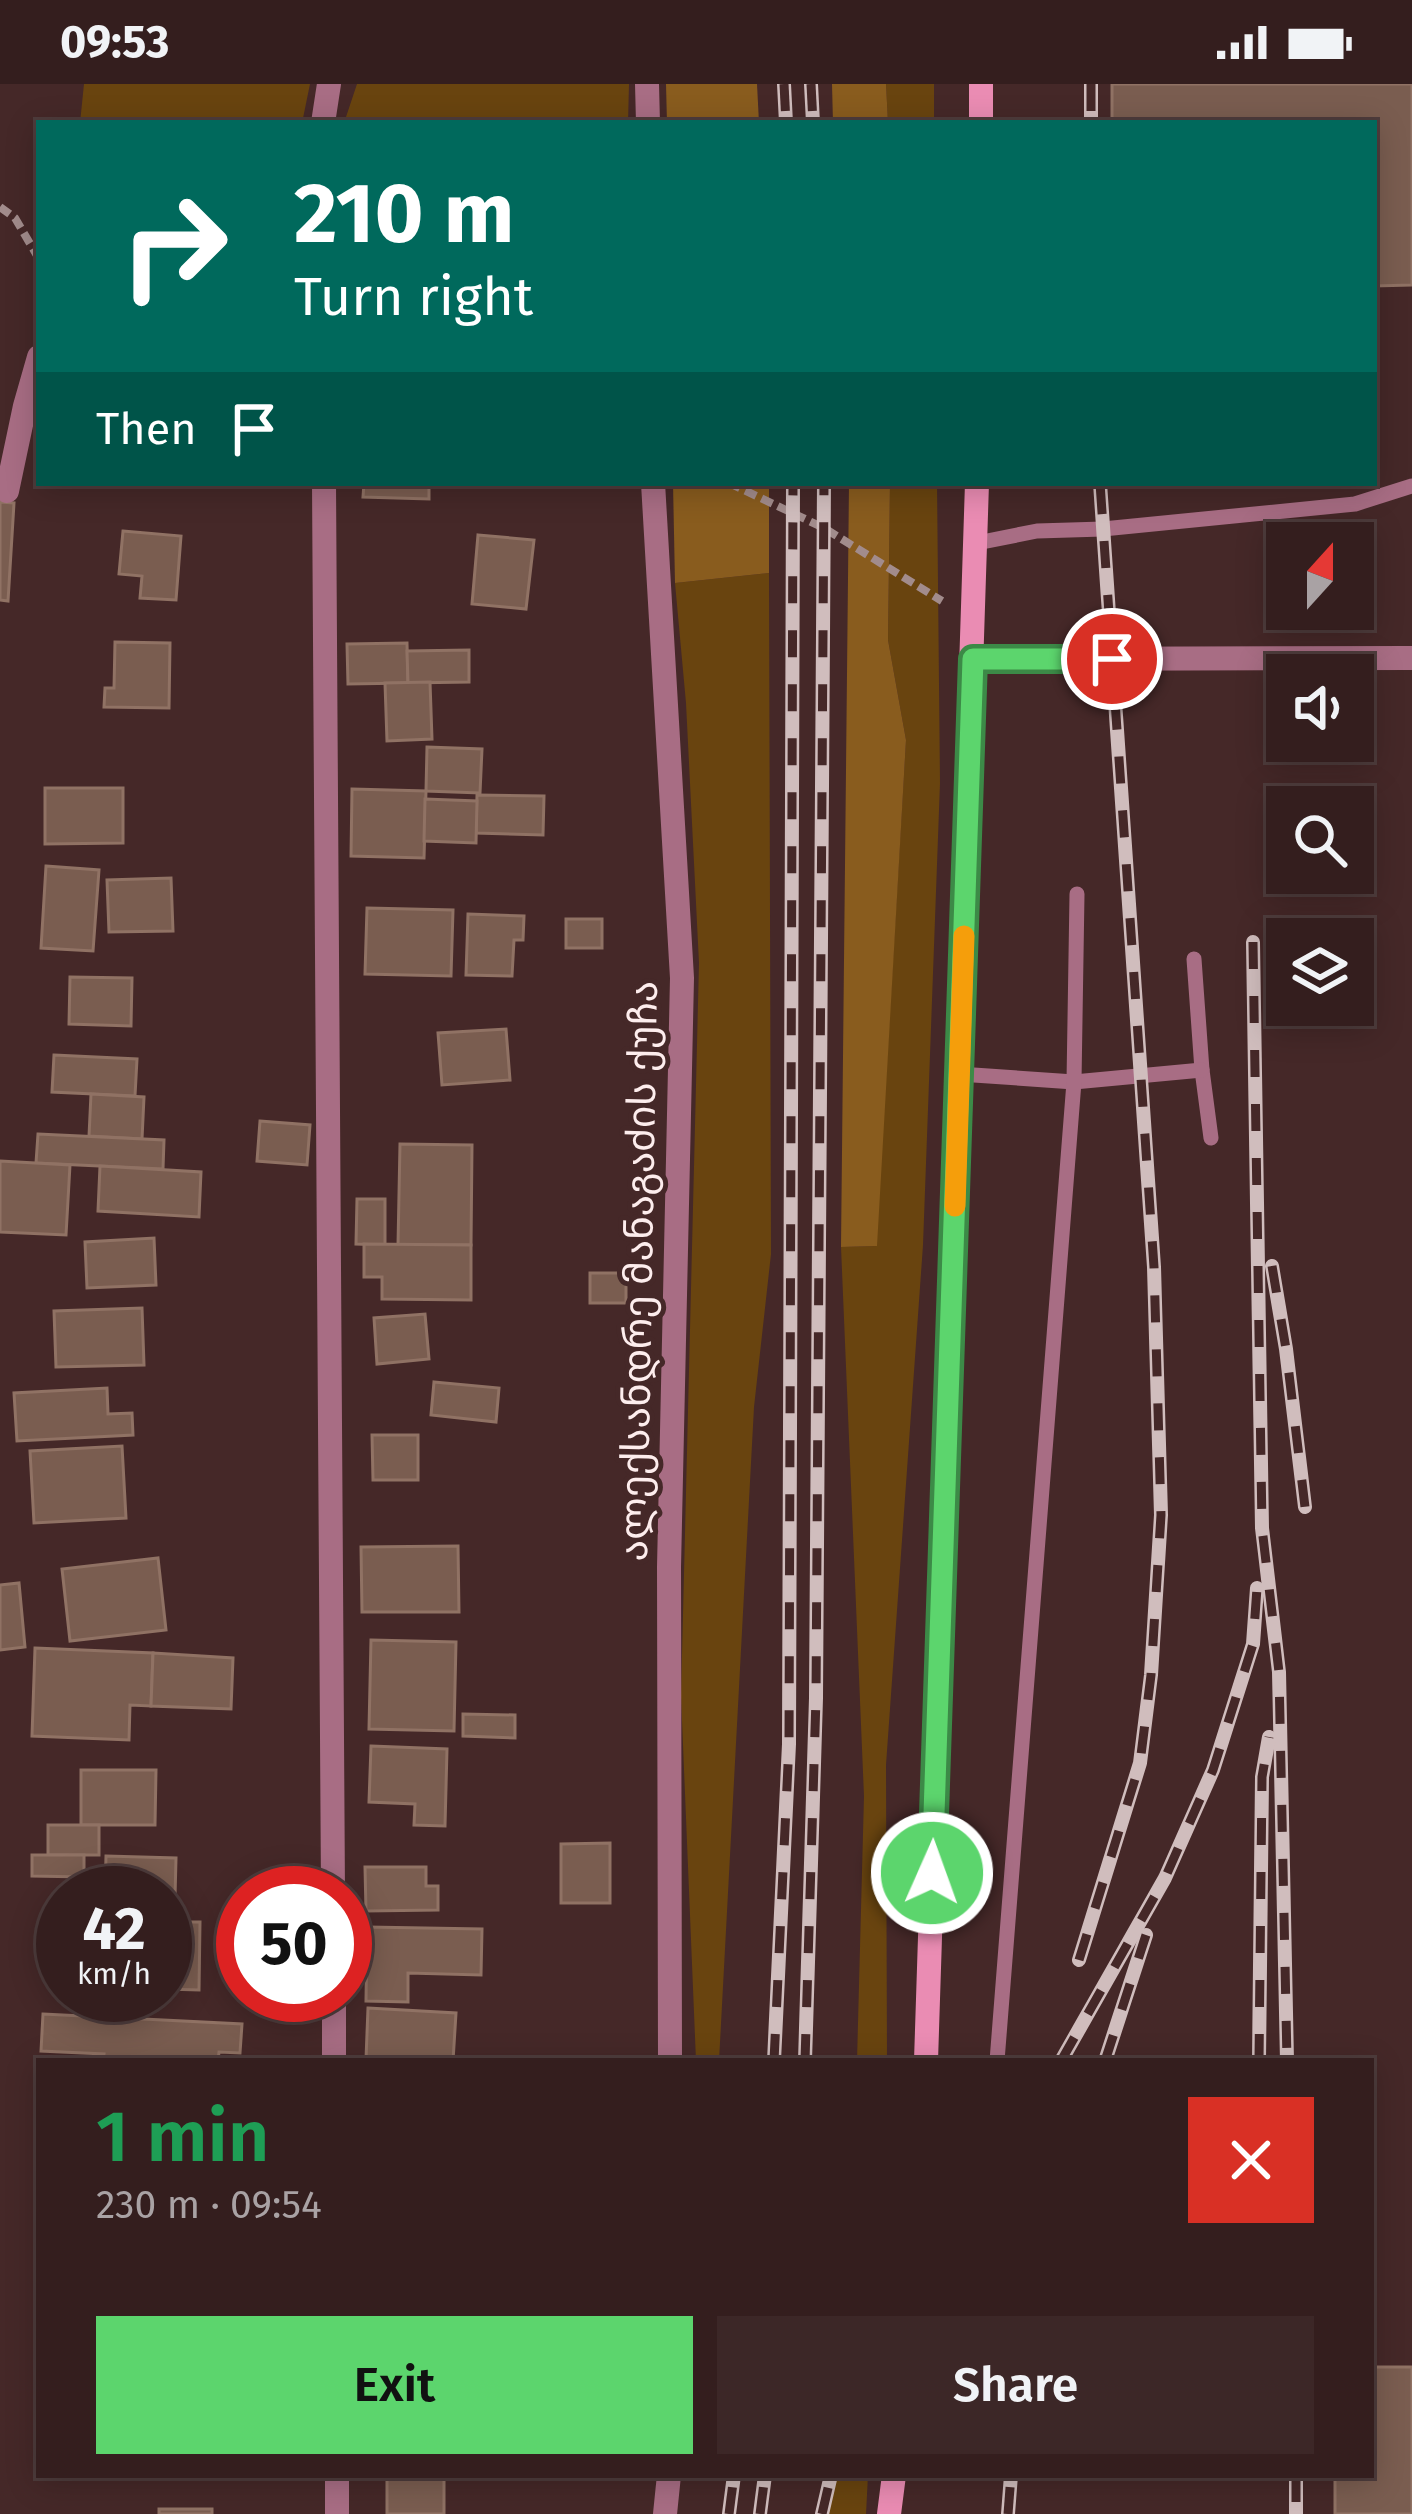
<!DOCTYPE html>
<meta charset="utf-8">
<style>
body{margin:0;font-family:"Fira Sans","Noto Sans Georgian",sans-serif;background:#3c2727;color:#f1f3f6;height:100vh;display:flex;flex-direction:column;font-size:45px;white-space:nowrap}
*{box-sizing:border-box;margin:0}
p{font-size:39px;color:#a9a2a4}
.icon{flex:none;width:66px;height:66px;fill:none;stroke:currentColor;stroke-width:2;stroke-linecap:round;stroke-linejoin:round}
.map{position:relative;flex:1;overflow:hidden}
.sheet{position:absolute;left:36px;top:1974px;width:1338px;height:420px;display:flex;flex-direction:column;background:#341e1e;border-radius:0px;box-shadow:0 6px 30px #0003,0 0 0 3px #4e3c3c}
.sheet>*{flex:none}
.hud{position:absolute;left:36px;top:36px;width:1341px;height:366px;border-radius:0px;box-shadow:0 6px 30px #0003,0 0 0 3px #4e3c3c;background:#00695c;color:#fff;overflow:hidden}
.needle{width:78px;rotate:21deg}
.buttons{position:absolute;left:1266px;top:438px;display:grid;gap:24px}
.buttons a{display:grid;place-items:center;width:108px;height:108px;border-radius:0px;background:#341e1e;box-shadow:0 6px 30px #0003,0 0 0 3px #4e3c3c;font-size:60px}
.speed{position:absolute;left:36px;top:1782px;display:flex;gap:24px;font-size:60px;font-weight:700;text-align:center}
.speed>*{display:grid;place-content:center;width:156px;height:156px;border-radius:50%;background:#341e1e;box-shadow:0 6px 30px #0003,0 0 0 3px #4e3c3c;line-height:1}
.speed small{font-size:30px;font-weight:400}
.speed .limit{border:18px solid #d22;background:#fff;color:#111}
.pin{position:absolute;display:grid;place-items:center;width:102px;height:102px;color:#fff;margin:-51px;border:6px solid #fff;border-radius:50%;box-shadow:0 3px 12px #0007}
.me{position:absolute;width:132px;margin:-66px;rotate:2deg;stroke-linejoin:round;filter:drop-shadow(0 0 9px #0008)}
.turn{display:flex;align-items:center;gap:42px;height:252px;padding:0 60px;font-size:54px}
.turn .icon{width:156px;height:156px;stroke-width:2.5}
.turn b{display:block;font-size:84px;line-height:102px}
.then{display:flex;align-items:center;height:114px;padding:0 60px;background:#0003;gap:24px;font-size:45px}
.round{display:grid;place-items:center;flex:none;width:126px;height:126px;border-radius:0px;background:#3c2727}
.summary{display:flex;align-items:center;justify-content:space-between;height:204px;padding:0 60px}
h1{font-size:72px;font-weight:600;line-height:90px;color:#1e9e55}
.cta{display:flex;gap:24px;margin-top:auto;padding:24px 60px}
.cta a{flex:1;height:138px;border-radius:0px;background:#5cd56d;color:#111;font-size:48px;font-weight:600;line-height:138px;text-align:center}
.cta a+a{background:#3c2727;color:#f1f3f6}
.status{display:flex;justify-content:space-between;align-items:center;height:84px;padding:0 60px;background:#341e1e;direction:ltr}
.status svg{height:33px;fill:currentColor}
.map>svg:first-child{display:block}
.green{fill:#69440f}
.forest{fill:#895c1e}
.building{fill:#7a5d50;stroke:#907264;stroke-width:3}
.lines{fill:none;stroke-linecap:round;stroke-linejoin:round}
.path{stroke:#a28c8c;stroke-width:8;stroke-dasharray:12 6;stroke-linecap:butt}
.service{stroke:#a86d84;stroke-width:15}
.minor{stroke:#a86d84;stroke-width:24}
.secondary{stroke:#ea8cb3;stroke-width:24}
.rail-casing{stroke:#d0bdbd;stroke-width:14}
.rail{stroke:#452828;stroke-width:9;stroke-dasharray:27;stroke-linecap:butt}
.route-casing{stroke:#3c8a47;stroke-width:30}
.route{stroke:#5cd56d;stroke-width:21}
.slow{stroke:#f59e0b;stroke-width:21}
.labels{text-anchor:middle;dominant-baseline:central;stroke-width:10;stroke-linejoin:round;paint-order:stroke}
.street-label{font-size:39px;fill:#fdeded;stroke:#452828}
</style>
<div class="status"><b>09:53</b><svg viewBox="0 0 49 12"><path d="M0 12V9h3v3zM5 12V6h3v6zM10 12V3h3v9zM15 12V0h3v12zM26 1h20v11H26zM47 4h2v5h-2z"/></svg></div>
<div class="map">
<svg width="1412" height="2430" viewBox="0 0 1412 2430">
<rect width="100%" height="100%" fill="#452828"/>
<g class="green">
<path d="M84 0H310L302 39H80Z"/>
<path d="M357 0H629L628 39H344Z"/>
<path d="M886 0H934V39H888Z"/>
<path d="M890 399H937L940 699 923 1161 886 1681 887 1977H857L864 1712 841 1163 876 1162 906 656 888 556Z"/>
<path d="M769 489 771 1170 754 1323 719 1977H696L681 1612 699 879 686 619 675 499Z"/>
<path d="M831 2391H868L866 2430H828Z"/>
</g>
<g class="forest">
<path d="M666 0H757L759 39H667Z"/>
<path d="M832 0H886L888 39H833Z"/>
<path d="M673 399H769V489L675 499Z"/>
<path d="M849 399H890L888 556 906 656 877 1162 841 1163Z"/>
</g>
<g class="building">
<path d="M1112 0H1412V201L1374 202V39H1112Z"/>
<path d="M364 399H429V415L363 413Z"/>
<path d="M0 418 14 419 8 517 0 516Z"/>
<path d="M123 447 181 452 176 516 140 514 142 492 119 490Z"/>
<path d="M478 451 534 456 526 525 472 520Z"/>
<path d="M115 558 170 559 169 624 104 623 105 604H114Z"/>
<path d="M407 559 408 599 348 600 347 560Z"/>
<path d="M469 566V598L408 599 407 567Z"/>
<path d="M430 598 432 655 387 657 385 599Z"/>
<path d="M427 663 482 665 480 709 426 707Z"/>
<path d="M45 704H123V759L45 760Z"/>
<path d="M352 705 426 707 424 774 351 772Z"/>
<path d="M477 711 544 712 543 751 476 749Z"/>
<path d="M425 715 477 717 476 759 424 757Z"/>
<path d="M46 782 99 786 93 867 41 864Z"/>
<path d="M171 794 173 847 109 848 107 796Z"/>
<path d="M367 824 453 826 451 892 365 890Z"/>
<path d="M468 830 524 832 523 856H514L512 892 466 891Z"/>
<rect x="566" y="835" width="36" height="29"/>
<path d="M70 893 132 894 131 942 69 940Z"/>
<path d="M506 945 510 996 442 1001 438 949Z"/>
<path d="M54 971 137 975 135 1012 52 1008Z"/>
<path d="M91 1010 144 1013 142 1055 89 1052Z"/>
<path d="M260 1037 310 1041 307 1081 257 1077Z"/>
<path d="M38 1050 164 1056 163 1085 36 1079Z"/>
<path d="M400 1060 472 1061 471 1161H398Z"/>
<path d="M0 1077 70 1081 66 1151 0 1148Z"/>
<path d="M100 1082 201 1088 199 1133 98 1127Z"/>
<path d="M357 1115H385V1161L356 1160Z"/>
<path d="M154 1154 156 1201 87 1204 85 1158Z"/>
<path d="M364 1160 471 1161V1216L382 1215V1193H364Z"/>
<rect x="590" y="1189" width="36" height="30"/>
<path d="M142 1224 144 1281 56 1283 54 1227Z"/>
<path d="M425 1230 429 1275 377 1280 374 1234Z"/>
<path d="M434 1298 499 1304 496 1338 431 1331Z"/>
<path d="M107 1304 108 1330 132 1329 133 1351 17 1357 14 1309Z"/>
<path d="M372 1351H418V1396H373Z"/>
<path d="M122 1362 126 1434 34 1439 30 1367Z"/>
<path d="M458 1462 459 1528H362L361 1463Z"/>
<path d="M158 1474 166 1546 70 1557 62 1485Z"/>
<path d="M19 1499 25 1563 0 1566V1501Z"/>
<path d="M371 1556 456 1558 454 1647 369 1645Z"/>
<path d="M35 1564 153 1569 151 1622 130 1621 129 1656 32 1652Z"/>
<path d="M153 1569 233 1574 231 1625 151 1622Z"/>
<path d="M463 1630 515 1631V1654L463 1652Z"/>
<path d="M371 1662 447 1665 445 1742 414 1741 415 1720 369 1718Z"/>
<path d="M81 1686H156L155 1741H81Z"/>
<rect x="48" y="1741" width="51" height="30"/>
<path d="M610 1759V1819H561V1760Z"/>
<path d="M32 1771H84V1793L32 1792Z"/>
<path d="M106 1772 176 1774 175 1814H165V1809H105Z"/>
<path d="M365 1783H426V1802H438V1826L366 1827Z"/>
<path d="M165 1838H200L199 1906 165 1905Z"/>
<path d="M367 1843 482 1845 481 1891 408 1889V1918L366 1917Z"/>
<path d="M368 1924 456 1929 453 1977 366 1975Z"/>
<path d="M43 1930 242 1940 240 1969 219 1968 218 1977H103L104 1970 41 1967Z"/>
<path d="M1371 2283H1412V2430H1335V2391H1371Z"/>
<rect x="387" y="2393" width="57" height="37"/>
<rect x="159" y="2425" width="53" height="5"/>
</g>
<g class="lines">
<g class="path">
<path d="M0 123 15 134 39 175"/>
<path d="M729 399 824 444 942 517"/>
</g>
<g class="service">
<path d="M977 459 1037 447 1103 445 1355 420 1412 402"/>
<path d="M1194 875 1202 986 1211 1054"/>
<path d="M959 990 1074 998 1202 986"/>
<path d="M997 1977 1074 998 1077 810"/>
</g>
<g class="minor">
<path d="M647 0 648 39"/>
<path d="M323 39 329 0"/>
<path d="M324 399 333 1809"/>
<path d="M653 399 682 894 669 1483 670 1977"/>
<path d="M7 407 25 322 39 273"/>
<path d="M973 575 1412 574"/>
<path d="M334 1911V1977"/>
<path d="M337 2391V2430"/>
<path d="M665 2430 669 2391"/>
</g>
<g class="secondary">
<path d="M981 39V0"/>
<path d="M926 1977 977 399"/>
<path d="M889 2430 894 2391"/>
</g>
<g class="rail-casing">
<g id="rail">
<path d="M784 0 786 39"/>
<path d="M811 0 813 39"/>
<path d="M1091 0V39"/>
<path d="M1253 858 1262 1444 1279 1588 1287 1977"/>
<path d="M1272 1182 1286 1265 1305 1423"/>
<path d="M1079 1876 1140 1679 1151 1591 1161 1431 1154 1183 1100 399"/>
<path d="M774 1977 789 1660 793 399"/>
<path d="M805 1977 816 1614 824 399"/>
<path d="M1061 1977 1165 1794 1213 1686 1253 1560 1257 1504"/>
<path d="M1105 1977 1146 1851"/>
<path d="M1259 1977 1262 1693 1269 1653"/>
<path d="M1296 2391V2430"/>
<path d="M729 2430 734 2391"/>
<path d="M760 2430 765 2391"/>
<path d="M822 2430 831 2391"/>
<path d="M1008 2430 1011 2391"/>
</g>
</g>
<use href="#rail" class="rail"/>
</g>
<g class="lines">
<g class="route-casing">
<path id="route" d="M932 1789 973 575H1112"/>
</g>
<use href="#route" class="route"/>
<path class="slow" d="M955 1122 964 852"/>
</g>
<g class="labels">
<g class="street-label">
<text transform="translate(639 1187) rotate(-89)">ალექსანდრე მანაგაძის ქუჩა</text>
</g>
</g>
</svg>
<div class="buttons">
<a><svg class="needle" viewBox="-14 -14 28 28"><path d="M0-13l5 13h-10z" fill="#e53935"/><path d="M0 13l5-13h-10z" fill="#a9a2a4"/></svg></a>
<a><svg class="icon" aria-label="sound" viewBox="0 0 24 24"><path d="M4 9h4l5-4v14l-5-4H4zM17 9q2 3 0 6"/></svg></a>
<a><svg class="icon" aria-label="search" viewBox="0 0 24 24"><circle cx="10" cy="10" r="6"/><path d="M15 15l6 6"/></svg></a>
<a><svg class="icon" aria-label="layers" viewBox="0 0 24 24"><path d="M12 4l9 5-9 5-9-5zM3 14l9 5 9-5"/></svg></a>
</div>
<div class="speed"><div>42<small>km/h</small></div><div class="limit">50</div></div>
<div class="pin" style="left:1112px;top:575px;background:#d93025"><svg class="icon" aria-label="arrive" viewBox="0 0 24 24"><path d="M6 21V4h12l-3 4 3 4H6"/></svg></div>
<svg class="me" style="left:932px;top:1789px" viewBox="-20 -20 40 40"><circle r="17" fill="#5cd56d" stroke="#fff" stroke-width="3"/><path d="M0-11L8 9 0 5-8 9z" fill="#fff"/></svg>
<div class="hud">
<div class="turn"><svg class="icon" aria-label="right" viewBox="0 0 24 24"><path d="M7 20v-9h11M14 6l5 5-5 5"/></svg><div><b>210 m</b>Turn right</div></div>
<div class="then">Then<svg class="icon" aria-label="arrive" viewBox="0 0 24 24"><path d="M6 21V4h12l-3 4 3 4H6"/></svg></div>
</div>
<section class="sheet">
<div class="summary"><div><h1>1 min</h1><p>230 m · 09:54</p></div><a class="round" style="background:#d93025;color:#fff"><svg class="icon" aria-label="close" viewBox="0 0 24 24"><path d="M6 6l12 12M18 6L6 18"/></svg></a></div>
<div class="cta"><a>Exit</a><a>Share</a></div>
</section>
</div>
